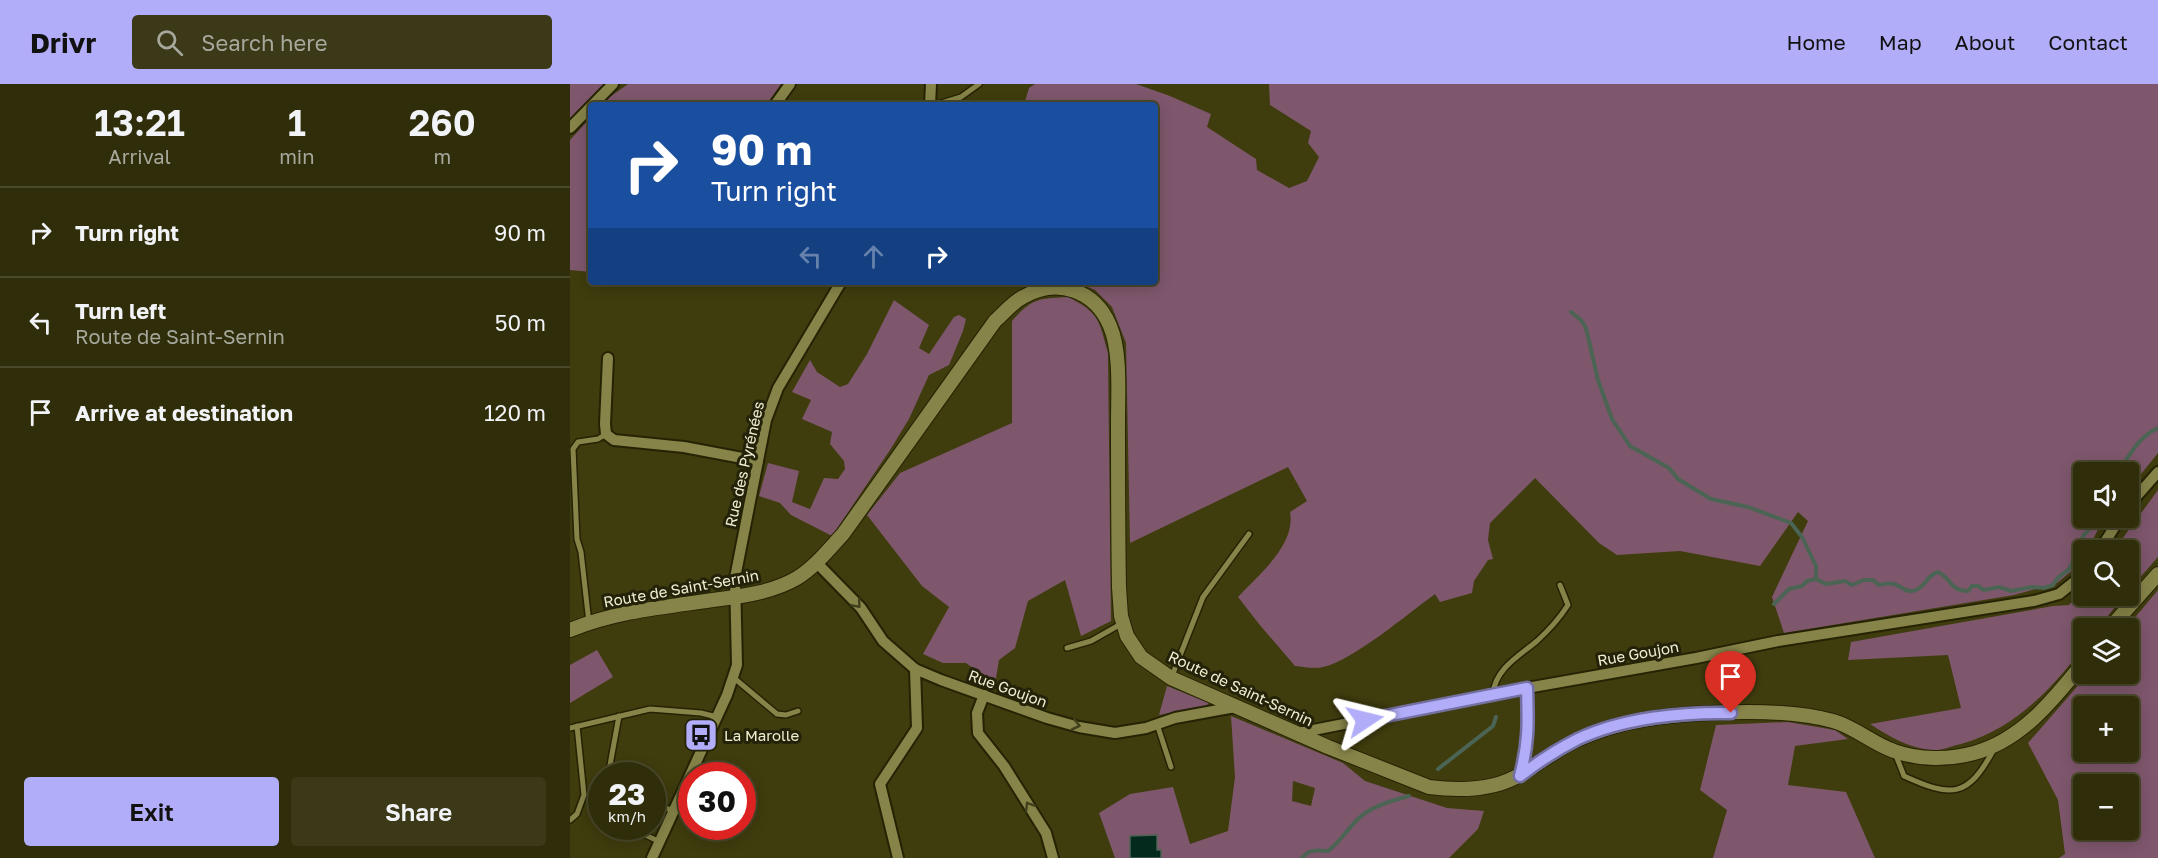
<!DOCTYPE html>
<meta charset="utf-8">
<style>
body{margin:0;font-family:"Golos Text",sans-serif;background:#3b3918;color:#f1f3f6;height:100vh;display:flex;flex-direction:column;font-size:22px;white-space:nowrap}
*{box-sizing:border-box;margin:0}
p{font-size:20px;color:#a7a89c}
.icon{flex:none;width:33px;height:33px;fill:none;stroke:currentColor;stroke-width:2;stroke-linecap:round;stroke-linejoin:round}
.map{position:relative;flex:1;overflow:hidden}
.side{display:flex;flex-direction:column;background:#2f2d0a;width:570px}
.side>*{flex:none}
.guide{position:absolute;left:18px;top:18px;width:570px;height:183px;border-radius:6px;box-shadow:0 3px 15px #0003,0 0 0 2px #4a492b;background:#1a4fa0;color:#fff;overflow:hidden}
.tools{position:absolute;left:1503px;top:378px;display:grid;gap:12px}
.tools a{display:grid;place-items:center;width:66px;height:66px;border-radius:6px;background:#2f2d0a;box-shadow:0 3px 15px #0003,0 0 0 2px #4a492b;font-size:30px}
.speed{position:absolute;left:18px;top:678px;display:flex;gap:12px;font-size:30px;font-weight:700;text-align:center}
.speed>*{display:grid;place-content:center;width:78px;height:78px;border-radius:50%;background:#2f2d0a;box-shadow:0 3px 15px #0003,0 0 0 2px #4a492b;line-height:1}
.speed small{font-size:15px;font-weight:400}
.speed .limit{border:9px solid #d22;background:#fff;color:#111}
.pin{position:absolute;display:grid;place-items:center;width:51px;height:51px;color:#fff;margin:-62px -26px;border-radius:50% 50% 50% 0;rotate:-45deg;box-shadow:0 0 6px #0007}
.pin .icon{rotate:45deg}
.me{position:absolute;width:66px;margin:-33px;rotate:80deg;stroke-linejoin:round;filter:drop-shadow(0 0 4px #0008)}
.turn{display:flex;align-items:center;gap:21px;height:126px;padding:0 24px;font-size:27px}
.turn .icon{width:78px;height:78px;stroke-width:2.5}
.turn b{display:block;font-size:42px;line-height:51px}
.lanes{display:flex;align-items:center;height:57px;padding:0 24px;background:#0003;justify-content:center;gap:30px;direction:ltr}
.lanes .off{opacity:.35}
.eta{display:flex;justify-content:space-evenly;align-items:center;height:102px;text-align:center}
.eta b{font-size:36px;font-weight:600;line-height:42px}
.cta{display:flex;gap:12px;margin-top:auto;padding:12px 24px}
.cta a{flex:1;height:69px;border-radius:6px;background:#b2adf9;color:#111;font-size:24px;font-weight:600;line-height:69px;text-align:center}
.cta a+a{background:#3b3918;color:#f1f3f6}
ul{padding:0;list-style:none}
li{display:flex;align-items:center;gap:18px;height:90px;padding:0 24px;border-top:2px solid #4a492b}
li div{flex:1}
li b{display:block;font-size:22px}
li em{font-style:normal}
header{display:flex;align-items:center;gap:36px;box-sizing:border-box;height:84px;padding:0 30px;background:#b2adf9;color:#111}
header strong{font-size:28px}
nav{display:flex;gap:33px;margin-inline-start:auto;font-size:21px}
.search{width:420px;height:54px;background:#3b3918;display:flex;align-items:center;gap:15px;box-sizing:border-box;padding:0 21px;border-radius:6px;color:#a7a89c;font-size:22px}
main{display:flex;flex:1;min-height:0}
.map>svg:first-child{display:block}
.green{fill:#7e576c;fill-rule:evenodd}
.water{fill:#04291d;stroke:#4b6453;stroke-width:1.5}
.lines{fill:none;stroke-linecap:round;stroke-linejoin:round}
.stream{stroke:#4b6453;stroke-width:4}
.service-casing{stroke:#252303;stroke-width:8}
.minor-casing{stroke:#252303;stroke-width:14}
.tertiary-casing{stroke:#252303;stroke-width:16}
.service{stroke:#868448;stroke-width:5}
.minor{stroke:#868448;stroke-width:10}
.tertiary{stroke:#868448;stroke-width:14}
.oneway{stroke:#41401d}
.route-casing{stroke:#7470a2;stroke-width:15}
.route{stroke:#b2adf9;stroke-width:10}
.labels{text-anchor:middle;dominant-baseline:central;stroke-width:6;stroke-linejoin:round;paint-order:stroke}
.street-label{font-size:15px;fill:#f0efd1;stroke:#24230a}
.poi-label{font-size:15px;fill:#f0efd1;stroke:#24230a;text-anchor:start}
</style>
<header>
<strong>Drivr</strong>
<div class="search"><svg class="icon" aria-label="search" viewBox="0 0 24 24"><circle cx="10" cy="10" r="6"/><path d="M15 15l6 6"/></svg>Search here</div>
<nav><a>Home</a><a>Map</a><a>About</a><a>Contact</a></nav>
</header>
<main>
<section class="side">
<div class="eta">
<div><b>13:21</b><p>Arrival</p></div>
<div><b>1</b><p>min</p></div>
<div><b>260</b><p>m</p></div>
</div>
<ul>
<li><svg class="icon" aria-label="right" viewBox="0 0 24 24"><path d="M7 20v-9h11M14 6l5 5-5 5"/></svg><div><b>Turn right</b></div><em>90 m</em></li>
<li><svg class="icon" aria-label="left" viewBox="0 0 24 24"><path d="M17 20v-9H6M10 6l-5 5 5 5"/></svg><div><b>Turn left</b><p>Route de Saint-Sernin</p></div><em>50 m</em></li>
<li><svg class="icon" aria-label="arrive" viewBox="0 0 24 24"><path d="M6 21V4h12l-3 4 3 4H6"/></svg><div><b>Arrive at destination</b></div><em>120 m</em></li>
</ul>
<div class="cta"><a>Exit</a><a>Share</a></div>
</section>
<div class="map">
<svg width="1588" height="774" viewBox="0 0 1588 774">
<rect width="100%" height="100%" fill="#3f3c0e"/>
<g class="green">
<path d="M0 0H37L0 37Z"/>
<path d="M58 0H211L196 21H31L37 15Z"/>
<path d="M465 0H566L600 12 641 30 637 43 686 75 687 86 719 104 737 97 749 73 738 59 741 47 700 21 699 0H1588V369L1559 405 1558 388H1514V434H1534L1518 465 1514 466 1513 471 1504 485 1487 499 1444 511 1214 549 1202 513 1238 437 1228 428 1190 482 1110 467 1047 471 1029 459 965 394 920 439 918 456 923 475 918 476 904 497 902 509 870 518 865 510C839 529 782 577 753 583 745 585 734 583 725 582L689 540 668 513C689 490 726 461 720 428L737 417 718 383 560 459 556 259 542 223 525 206 506 198H585V21H454L459 4Z"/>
<path d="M21 33V188L0 186V56Z"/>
<path d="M498 213C530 229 529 237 538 269L541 537 511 552 495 496 458 517 445 564 429 576 424 606 411 590 396 579H373L353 570 379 523 352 502 297 431 330 389 442 339V237C461 215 469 214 498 213Z"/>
<path d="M324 216 359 241 349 264 359 270 384 233 389 231 396 235 393 247 379 281 359 291 339 335 320 366 262 452 221 431 210 419 189 412 198 379 229 387 222 418 240 425 254 394 268 395 275 385 274 377 260 360 262 348 232 335 241 316 222 308 240 276 247 288 270 303 278 300 297 270Z"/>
<path d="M1588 406V473L1559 506 1558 466H1544Z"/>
<path d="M1513 506 1514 512H1554L1528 544H1514L1513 564C1481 606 1444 645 1391 660 1384 661 1376 665 1369 666 1343 667 1320 653 1300 640L1391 624 1378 571 1278 576 1281 558 1483 522 1499 521Z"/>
<path d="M1588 506V774H1489L1495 770 1488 716 1458 659 1518 590H1558V544H1556ZM1514 622H1558V668H1514ZM1514 700H1558V746H1514Z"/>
<path d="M27 566 43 593 0 619V581Z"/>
<path d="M597 602 639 619 636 622 589 631Z"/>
<path d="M661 632 773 679 795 697 877 724 914 727 908 745 879 774H545L529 729 560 710 603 703 620 760 658 747 665 693ZM723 697 745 704 741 722 722 717Z"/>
<path d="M1218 638 1265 646 1278 655 1225 662 1218 701 1276 708 1305 774H1143L1157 726 1130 706 1146 641Z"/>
</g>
<path class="water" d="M587 751V766H591V774H560V752Z"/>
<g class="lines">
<g class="stream">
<path d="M1001 228 1011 236 1016 244 1028 296 1042 335 1060 362 1099 384 1108 395 1141 415 1178 423 1221 439 1232 453 1246 482V495"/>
<path d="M1548 388C1560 371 1568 353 1588 344"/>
<path d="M1204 520 1219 505 1232 502 1237 497 1246 495 1256 500 1275 497 1282 501 1294 496H1303L1309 501C1313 500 1320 499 1324 500 1332 502 1336 510 1346 506 1356 502 1356 492 1368 488 1382 495 1380 507 1398 507L1402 502H1408L1414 506 1429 503 1441 507 1462 503 1474 504 1483 501C1490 488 1492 493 1500 484L1513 452 1530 434"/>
<path d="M868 685 923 642 926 633"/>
<path d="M732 774C739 765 746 766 758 767 770 758 777 746 787 736 801 722 821 717 839 712"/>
</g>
<g class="service-casing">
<g id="service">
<path d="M365 21 391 13 409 0"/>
<path d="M19 539 11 468 7 455 3 365 8 358 28 355 36 350"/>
<path d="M497 564 521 557 551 540"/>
<path d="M602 592 633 513 679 450"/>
<path d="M164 594 207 630 216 631 228 627"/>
<path d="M923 610C925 585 949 572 967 557 979 546 989 535 998 521L990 501"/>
<path d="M587 640 601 683"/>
<path d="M0 644 80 625 131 629 147 633"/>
<path d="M1325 669 1334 692C1382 714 1398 714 1424 665"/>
<path d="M38 692 49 632"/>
<path d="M82 718 103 727"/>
<path d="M0 736 7 730 14 711 7 642"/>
<path d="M57 742 90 758"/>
</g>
</g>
<g class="minor-casing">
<g id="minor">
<path d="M205 21 220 0"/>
<path d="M360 21 361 0"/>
<path d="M0 44 43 0"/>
<path d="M38 274 35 340 36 350 44 356 114 363 188 377"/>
<path d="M1558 422 1588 388"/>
<path d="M1530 466 1550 434"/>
<path d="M246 478 291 524 313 557 345 585 371 596 477 634 509 643 545 649 576 644 605 634 665 623"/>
<path d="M414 611 407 629 408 649 434 682 476 749 483 774"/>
<path d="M728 649 957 604 1126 574 1208 557 1464 517 1489 510 1514 490"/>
<path d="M950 691C959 658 958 638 957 604"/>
<path d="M82 774 157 611 167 581 165 494 196 336 208 304 271 198"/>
<path d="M328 774 310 700 347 644 345 585"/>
</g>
</g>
<g class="tertiary-casing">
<g id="tertiary">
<path d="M1540 544 1588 490"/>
<path d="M0 546C42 529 85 524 129 518 162 513 198 511 227 494 245 483 259 465 273 450L425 237C434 229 443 218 453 213 487 193 525 206 540 242 551 268 548 309 548 338 548 393 548 448 549 503L551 532 557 552 571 573 601 594 758 663 859 703C890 707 924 707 951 690 970 679 988 664 1009 655 1050 636 1097 631 1141 629 1179 627 1227 627 1263 637 1285 643 1303 660 1324 667 1349 676 1379 676 1404 669 1452 656 1484 615 1514 578"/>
</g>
</g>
<use href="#service" class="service"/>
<use href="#minor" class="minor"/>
<use href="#tertiary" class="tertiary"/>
</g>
<defs><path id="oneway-chevron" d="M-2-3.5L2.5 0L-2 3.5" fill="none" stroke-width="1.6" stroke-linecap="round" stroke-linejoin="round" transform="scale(1.5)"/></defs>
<g class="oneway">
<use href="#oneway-chevron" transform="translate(287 520) rotate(50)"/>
<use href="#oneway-chevron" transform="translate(506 641) rotate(13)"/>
<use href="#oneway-chevron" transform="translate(459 722) rotate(-122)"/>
</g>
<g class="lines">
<g class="route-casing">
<path id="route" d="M795 636 957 604C958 638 959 658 950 692 968 678 988 665 1008 655 1053 634 1112 628 1161 629"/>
</g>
<use href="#route" class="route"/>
</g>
<defs>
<g id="bus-square" transform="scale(1.725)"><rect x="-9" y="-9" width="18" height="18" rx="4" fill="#b2adf9" stroke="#24230a"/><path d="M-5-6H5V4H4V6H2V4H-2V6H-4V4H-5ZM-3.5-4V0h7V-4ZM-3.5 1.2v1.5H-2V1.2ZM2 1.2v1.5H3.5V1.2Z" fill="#111"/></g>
</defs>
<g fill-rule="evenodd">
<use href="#bus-square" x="131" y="651"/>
</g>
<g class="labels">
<g class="street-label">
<text transform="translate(174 380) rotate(-77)">Rue des Pyrénées</text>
<text transform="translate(111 504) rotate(-10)">Route de Saint-Sernin</text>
<text transform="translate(1068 569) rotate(-10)">Rue Goujon</text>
<text transform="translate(438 604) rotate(20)">Rue Goujon</text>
<text transform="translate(671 604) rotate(25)">Route de Saint-Sernin</text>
</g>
<g class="poi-label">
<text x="154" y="651">La Marolle</text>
</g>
</g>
</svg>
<div class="tools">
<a><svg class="icon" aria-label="sound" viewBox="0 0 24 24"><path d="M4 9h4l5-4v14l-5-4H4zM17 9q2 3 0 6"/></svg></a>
<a><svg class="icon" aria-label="search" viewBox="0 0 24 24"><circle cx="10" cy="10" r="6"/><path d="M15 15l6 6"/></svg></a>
<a><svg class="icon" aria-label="layers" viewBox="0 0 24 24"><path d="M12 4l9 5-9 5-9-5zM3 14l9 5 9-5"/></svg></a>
<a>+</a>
<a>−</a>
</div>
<div class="speed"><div>23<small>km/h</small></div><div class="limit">30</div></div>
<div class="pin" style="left:1161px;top:629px;background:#d93025"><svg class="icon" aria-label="arrive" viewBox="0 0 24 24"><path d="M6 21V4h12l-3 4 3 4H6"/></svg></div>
<svg class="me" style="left:795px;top:636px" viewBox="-20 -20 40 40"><path d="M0-17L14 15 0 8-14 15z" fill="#b2adf9" stroke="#fff" stroke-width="4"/></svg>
<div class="guide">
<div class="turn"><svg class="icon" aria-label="right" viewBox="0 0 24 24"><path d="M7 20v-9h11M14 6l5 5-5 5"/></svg><div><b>90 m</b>Turn right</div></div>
<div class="lanes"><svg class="icon off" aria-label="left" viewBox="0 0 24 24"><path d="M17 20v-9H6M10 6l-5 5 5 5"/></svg><svg class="icon off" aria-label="ahead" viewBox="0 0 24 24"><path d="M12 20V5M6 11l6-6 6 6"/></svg><svg class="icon" aria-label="right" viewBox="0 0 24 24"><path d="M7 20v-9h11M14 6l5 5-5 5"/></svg></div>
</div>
</div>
</main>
